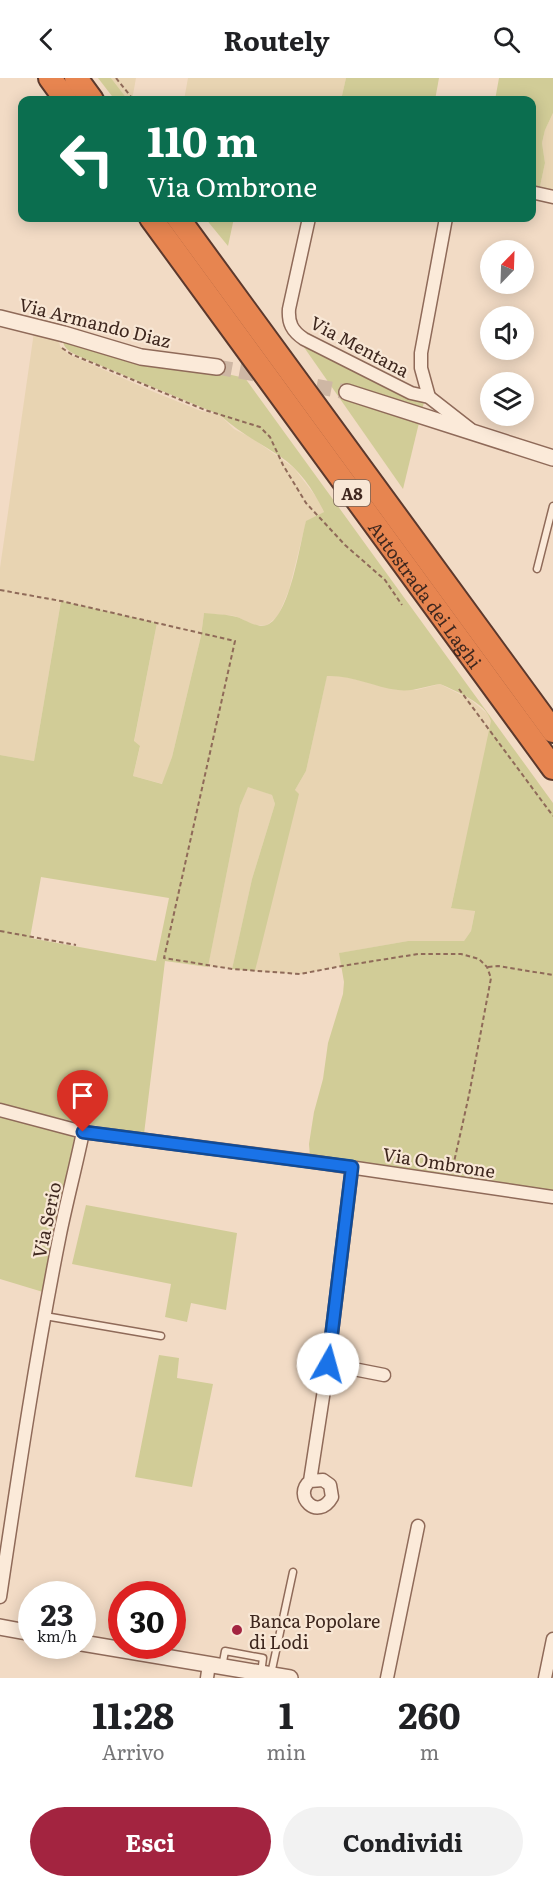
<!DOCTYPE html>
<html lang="it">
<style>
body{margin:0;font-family:Literata,serif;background:#f2f2f2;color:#202124;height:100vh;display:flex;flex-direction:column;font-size:22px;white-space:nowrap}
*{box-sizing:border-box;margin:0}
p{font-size:20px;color:#757577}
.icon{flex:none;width:33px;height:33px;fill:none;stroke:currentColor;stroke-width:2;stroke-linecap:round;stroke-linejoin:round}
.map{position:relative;height:1600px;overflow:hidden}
.side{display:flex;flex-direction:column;background:#fff;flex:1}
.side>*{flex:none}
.banner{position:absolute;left:18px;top:18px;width:518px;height:126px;border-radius:12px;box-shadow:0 3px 15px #0003;background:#0b6e4f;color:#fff;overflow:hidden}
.needle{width:39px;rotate:23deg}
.buttons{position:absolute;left:480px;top:162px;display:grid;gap:12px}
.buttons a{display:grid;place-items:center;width:54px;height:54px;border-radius:50%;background:#fff;box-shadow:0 3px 15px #0003;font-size:30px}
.speed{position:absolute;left:18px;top:1503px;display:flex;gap:12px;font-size:30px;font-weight:700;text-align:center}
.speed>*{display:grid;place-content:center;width:78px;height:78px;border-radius:50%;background:#fff;box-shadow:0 3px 15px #0003;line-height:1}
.speed small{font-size:15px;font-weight:400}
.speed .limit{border:9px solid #d22;background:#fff;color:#111}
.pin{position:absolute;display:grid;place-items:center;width:51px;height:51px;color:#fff;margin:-62px -26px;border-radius:50% 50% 50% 0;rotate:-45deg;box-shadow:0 0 6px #0007}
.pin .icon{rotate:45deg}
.me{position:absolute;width:66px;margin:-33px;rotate:7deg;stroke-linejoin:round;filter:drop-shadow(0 0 4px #0008)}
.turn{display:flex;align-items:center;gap:21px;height:126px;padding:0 30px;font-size:27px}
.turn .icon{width:78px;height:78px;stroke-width:2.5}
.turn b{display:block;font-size:42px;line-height:51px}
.eta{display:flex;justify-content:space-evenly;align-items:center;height:102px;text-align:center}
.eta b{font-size:36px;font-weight:700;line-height:42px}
.cta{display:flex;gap:12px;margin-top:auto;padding:12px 30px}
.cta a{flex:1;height:69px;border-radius:36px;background:#a32440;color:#fff;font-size:24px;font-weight:700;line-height:69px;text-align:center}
.cta a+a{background:#f2f2f2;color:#202124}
header{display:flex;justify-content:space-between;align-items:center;height:78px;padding:0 30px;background:#fff;font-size:27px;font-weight:700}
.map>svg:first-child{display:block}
.farmland{fill:#e8d4b2}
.green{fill:#d1cc97;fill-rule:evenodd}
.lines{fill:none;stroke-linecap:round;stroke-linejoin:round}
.tertiary-tunnel{stroke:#ceb7a4;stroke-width:15;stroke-dasharray:15 8;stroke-linecap:butt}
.service-casing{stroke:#8f6a59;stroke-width:9}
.minor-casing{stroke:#8f6a59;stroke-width:15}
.tertiary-casing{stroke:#8f6a59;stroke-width:18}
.motorway-casing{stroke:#5c392d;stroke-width:26}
.path{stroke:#8f6a59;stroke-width:2;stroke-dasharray:4.5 3;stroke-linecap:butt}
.service{stroke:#fbead9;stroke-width:6}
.minor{stroke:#fbead9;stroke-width:12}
.tertiary{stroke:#fbead9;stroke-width:15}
.motorway{stroke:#e78550;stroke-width:22}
.route-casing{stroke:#114b97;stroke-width:15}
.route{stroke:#1a73e8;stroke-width:10}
.poi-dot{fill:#a32440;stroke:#f8e7d5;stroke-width:2}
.labels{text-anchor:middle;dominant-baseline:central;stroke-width:4.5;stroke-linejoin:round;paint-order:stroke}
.shield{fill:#f8e7d5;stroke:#766155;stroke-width:1.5}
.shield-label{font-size:16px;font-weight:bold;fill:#3e271e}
.street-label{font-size:18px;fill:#3e271e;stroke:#f8e7d5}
.poi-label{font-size:18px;fill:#3e271e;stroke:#f8e7d5;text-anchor:start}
</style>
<header><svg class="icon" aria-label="back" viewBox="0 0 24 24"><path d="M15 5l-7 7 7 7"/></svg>Routely<svg class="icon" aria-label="search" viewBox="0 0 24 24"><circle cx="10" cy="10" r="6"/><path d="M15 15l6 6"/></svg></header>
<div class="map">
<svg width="553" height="1600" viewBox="0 0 553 1600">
<rect width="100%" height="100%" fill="#f2dbc5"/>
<g class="farmland">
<path d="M111 0H136L132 22H128Z"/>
<path d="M188 0H346L341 22H184Z"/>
<path d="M553 35V117L539 113 545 85 542 65 545 52Z"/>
<path d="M34 254 58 259 60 268 68 276 154 314 201 333 220 337 234 351 252 360 294 390 317 420 324 434 306 444 289 512 278 538 267 547H254L235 538 204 535 201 558 172 679 163 706 133 698 140 669 134 664 157 545 61 523 34 683 0 677V490Z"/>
<path d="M327 597H338L398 612H416L440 606 471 622 490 638 492 646 451 829 475 832 471 853 464 863H408L340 875 342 888 300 896 255 893 295 712 306 693Z"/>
<path d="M248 708 272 717 275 726 252 801 232 891 208 888 240 728Z"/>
</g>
<g class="green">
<path d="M98 0H111L128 22H115Z"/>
<path d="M346 0H439L435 22H341Z"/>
<path d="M499 0H553V35L545 52 542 65 545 85 539 113 531 112V22H495Z"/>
<path d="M205 140H234L228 168Z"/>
<path d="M285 242 425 320 403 411Z"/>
<path d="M63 259 245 300 553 725V1116L310 1079 309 1066 314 1034 323 1001 328 965 343 916 344 904 339 875 408 863H464L471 853 475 833 451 830 491 643C486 625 456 613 440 606 426 608 413 614 398 612 374 609 352 597 327 598L306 693 295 712 299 716 255 893 232 891 252 801 275 726 272 717 248 709 240 728 208 889 165 883 144 1056 86 1046 0 1027V677L34 683 61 523 157 545 134 663 140 668 133 698 162 706 172 679 201 558 204 535C213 536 223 536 232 538 243 539 255 551 267 547 290 538 300 465 306 443L324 434C314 413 300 392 281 379 260 365 238 354 220 337L85 281C75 276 61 272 63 259ZM41 799 169 820 156 883 30 860Z"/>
<path d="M0 1038 75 1057 43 1214 0 1201Z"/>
<path d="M86 1127 237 1155 226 1232 191 1225 187 1244 165 1239 171 1206 72 1186Z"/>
<path d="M159 1277 179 1280 177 1300 213 1306 192 1409 135 1399Z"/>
</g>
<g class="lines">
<g class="tertiary-tunnel">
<path d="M217 289 271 299"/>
<path d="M294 304 347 314"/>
</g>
<g class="service-casing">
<g id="service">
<path d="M537 491 553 428"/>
<path d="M45 1238 161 1258"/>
<path d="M222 1589 225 1573 263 1580 261 1595"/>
<path d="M271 1596 293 1494"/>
</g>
</g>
<g class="minor-casing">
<g id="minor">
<path d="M531 114 553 119"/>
<path d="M309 140 289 231C288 245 292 253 304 261L411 315 429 319 470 351"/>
<path d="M429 319 421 290V275L446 140"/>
<path d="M0 1032 83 1054 308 1083 553 1119"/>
<path d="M328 1286 384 1297"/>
<path d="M310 1403 323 1402 330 1407 332 1419C318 1444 292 1418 310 1403L328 1286 352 1090"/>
<path d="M0 1519C18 1398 36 1276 60 1156 67 1122 76 1088 83 1054"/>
<path d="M207 1600 209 1586"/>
<path d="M387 1600 418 1448"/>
<path d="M545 1600 553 1561"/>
</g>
</g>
<g class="tertiary-casing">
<g id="tertiary">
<path d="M0 240 64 256 141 279 217 289"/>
<path d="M347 314 553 380"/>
<path d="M0 1549 32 1555"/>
<path d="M82 1565 290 1600"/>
</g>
</g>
<g class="motorway-casing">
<g id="motorway">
<path d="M50 0 66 22"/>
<path d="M76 0 92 22"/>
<path id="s1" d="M151 140 553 690"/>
<path d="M178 140 553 653"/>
</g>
</g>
<g class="path">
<path d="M116 0 132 20 137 22"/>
<path d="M62 270 71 276 205 332 260 349 270 359 283 387 306 425 345 467 385 502 402 527"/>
<path d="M0 512 61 523 235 563 164 880 232 891 300 896 342 888 418 876H461L479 881 487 889 491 900 469 1017 452 1093"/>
<path d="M459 611 553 738"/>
<path d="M0 853 76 867"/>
<path d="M488 889 498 888 553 897"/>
</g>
<use href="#service" class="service"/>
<use href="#minor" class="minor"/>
<use href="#tertiary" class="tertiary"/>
<use href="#motorway" class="motorway"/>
</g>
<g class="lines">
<g class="route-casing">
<path id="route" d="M83 1054 352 1089 328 1286"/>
</g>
<use href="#route" class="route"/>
</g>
<circle class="poi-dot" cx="237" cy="1552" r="6"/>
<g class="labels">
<rect class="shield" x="334" y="402" width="36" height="26" rx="4.5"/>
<g class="shield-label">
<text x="352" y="415">A8</text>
</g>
<g class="street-label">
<text transform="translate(95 244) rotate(14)">Via Armando Diaz</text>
<text transform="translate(360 268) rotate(28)">Via Mentana</text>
<text stroke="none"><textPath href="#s1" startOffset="466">Autostrada dei Laghi</textPath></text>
<text transform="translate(439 1084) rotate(9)">Via Ombrone</text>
<text transform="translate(46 1142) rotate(-78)">Via Serio</text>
</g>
<g class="poi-label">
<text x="249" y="1542">Banca Popolare<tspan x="249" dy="21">di Lodi</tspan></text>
</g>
</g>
</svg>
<div class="buttons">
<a><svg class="needle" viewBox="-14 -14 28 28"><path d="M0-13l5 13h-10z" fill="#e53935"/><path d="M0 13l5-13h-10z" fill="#757577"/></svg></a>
<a><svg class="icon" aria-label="sound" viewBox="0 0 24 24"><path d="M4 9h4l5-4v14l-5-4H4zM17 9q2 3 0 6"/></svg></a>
<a><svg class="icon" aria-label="layers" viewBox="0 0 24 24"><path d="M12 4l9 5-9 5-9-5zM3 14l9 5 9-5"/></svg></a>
</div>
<div class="speed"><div>23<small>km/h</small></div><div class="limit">30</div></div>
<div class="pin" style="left:83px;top:1054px;background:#d93025"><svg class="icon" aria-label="arrive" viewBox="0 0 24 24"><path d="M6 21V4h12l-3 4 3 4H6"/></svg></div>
<svg class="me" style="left:328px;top:1286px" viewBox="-20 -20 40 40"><circle r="19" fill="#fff"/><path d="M0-13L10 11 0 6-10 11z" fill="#1a73e8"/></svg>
<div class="banner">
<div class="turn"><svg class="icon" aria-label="left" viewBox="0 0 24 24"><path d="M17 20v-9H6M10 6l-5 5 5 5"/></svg><div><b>110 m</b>Via Ombrone</div></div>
</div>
</div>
<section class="side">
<div class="eta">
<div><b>11:28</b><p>Arrivo</p></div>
<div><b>1</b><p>min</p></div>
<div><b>260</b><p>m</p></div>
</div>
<div class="cta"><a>Esci</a><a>Condividi</a></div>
</section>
